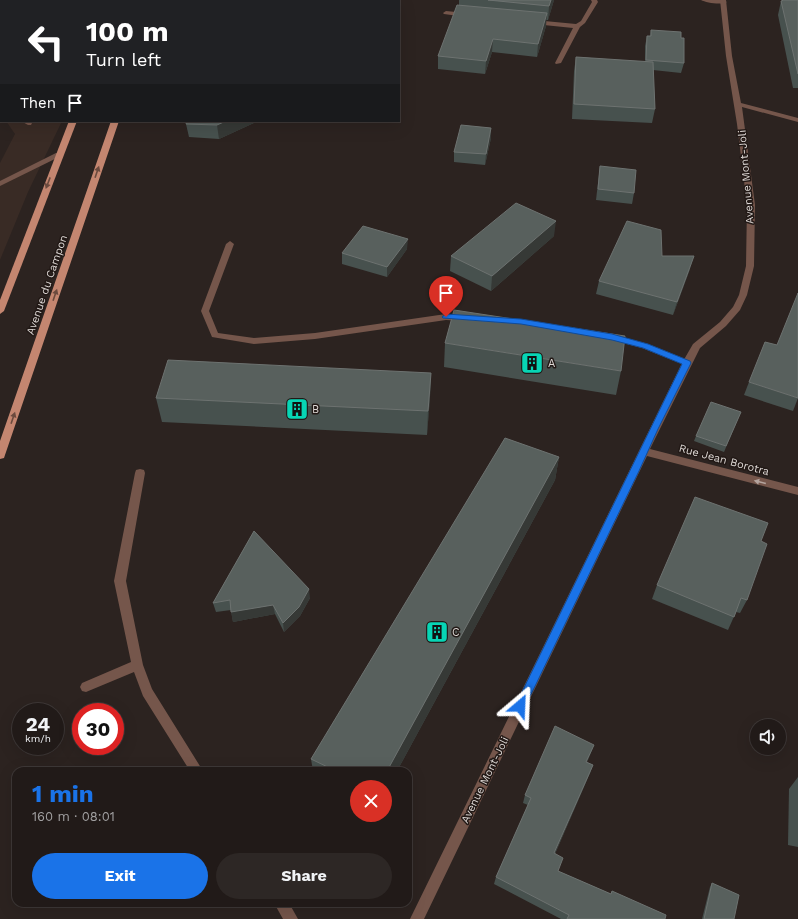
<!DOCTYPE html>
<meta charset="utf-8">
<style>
body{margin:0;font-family:"Work Sans",sans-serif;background:#2d2725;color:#f1f3f6;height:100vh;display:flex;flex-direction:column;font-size:15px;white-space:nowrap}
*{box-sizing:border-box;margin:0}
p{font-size:13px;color:#a2a1a2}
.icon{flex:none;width:22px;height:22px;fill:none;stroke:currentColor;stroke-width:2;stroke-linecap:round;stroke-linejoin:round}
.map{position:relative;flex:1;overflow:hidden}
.details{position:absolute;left:12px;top:767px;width:400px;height:140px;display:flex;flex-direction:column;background:#211a18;border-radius:12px;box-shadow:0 4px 16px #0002,0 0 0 1px #3e3837}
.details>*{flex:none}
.banner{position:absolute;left:0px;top:0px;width:400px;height:122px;box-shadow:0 4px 16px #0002,0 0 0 1px #3e3837;background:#202124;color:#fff;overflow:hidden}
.controls{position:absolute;left:750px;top:719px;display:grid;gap:8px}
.controls a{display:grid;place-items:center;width:36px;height:36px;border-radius:50%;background:#211a18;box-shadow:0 4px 16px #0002,0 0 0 1px #3e3837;font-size:20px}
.speed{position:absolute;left:12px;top:703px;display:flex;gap:8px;font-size:20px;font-weight:700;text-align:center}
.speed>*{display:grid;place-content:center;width:52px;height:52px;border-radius:50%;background:#211a18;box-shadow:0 4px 16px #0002,0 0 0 1px #3e3837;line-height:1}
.speed small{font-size:10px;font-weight:400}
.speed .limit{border:6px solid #d22;background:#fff;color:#111}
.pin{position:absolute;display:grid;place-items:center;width:34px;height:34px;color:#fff;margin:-41px -17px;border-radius:50% 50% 50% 0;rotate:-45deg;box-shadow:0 0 4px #0007}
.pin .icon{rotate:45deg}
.me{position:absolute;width:44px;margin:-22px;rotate:26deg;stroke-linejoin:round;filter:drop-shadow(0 0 3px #0008)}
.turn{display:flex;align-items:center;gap:14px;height:84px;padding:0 20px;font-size:18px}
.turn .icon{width:52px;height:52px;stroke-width:2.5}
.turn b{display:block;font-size:28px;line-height:34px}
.then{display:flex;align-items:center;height:38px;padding:0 20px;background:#0003;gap:8px;font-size:15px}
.round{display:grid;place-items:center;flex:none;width:42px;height:42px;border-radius:21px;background:#2d2725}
.head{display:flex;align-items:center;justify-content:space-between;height:68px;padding:0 20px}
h1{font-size:24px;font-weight:700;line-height:30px;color:#1a73e8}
.action{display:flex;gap:8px;margin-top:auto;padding:8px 20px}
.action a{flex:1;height:46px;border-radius:24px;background:#1a73e8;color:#fff;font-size:16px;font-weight:700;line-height:46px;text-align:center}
.action a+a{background:#2d2725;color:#f1f3f6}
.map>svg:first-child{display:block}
.built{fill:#392b25}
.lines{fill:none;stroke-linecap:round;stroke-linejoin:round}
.lane{fill:#75564b;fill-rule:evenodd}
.street{fill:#75564b;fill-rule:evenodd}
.primary{fill:#c48670;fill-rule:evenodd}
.wall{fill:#47514e}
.shaded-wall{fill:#363936}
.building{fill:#58605d;stroke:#6d7270}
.oneway{fill:#6b4a3e}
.oneway2{fill:#b4a49e}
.route{fill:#1a73e8;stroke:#114b97}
.labels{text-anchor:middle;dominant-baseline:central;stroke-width:3;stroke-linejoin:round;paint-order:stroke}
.street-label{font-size:11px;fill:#ded8d5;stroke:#221916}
.poi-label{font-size:11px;fill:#ded8d5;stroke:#221916;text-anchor:start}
</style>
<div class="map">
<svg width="798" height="919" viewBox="0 0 798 919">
<rect width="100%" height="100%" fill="#2c2320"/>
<path class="built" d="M6 121H62L28 192 0 260V163L15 134Z"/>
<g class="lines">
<g class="lane">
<rect x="80" y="0" width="6" height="1"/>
<path d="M591 0H597L598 2 585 23 580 27 561 63 556 64 555 63 573 28 534 24 531 22 534 20 576 24 581 21 592 2Z"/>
<path d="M701 0H722L727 2C722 5 706 3 701 0Z"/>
<rect x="0" y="4" width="1" height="4"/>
<path d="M446 11 466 13 469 15 466 17 444 14 443 13Z"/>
<path d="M0 49H1L0 55Z"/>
<rect x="0" y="100" width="1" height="4"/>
<path d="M21 121H33L31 125H28Z"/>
<path d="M56 153H62L63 155 0 186V181Z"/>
<path d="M230 241 234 244 209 311 218 333 254 338 315 333 446 314 465 315 469 318 465 321 446 320 315 339 254 344 212 337 201 311 226 244Z"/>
<path d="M611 334 648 344 690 361 692 363 687 366 642 348 608 339 607 337 608 335Z"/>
<path d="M140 469 144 470 145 473 126 581 143 665 152 689 203 771H190L143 696 134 672 86 692 82 691 80 687 82 683 131 662 114 581 135 473 136 470Z"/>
<path d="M274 903H289L298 919H283Z"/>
</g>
<path class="street" d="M720 0H726L732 56 741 103 798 118V122L742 107 755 205 754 266 747 295 740 310 726 326 700 348 650 449 798 487V495L647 456 424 919H410L682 363 693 344 720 322 733 307 739 295 746 266 747 205 737 124 726 56Z"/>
<g class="primary">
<rect x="122" y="0" width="6" height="1"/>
<rect x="158" y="0" width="6" height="1"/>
<path d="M69 121H77L4 311 0 314V300Z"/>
<path d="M111 121H119L5 455 4 458 0 459V441Z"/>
</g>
</g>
<g class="wall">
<path d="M459 0H554L548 20H546V26L537 57 492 52 485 74 438 69V56L459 5Z"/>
<path d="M798 0V88H793L778 15 781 1Z"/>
<path d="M651 30 681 38 684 63 681 73 653 70 655 109 652 123 572 119 574 71 576 57 645 62V46L647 36H650Z"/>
<path d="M1 59V85H0V61Z"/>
<path d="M258 121 219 139 189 137 186 124Z"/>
<path d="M491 138 485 165 454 162V152Z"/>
<path d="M600 166 634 193 632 204 596 200Z"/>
<path d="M554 236 491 291 450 271 451 256Z"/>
<path d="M407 249 387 277 342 264V253Z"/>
<path d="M662 256 690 269 673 315 596 294 599 281Z"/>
<path d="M445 343 621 371 616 395 444 367Z"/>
<path d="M431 373 430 397 427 435 162 422 156 398Z"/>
<path d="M749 382 798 398 793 411 744 395Z"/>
<path d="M741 412 724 452 694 441 696 436Z"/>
<path d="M559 457 555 480 397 771H313L311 759Z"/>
<path d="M254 531 310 598 300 616 284 632 275 614 233 622 231 610 216 612 213 603Z"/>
<path d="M761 541 747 600 740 613 736 612 728 630 652 599 657 585Z"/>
<path d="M594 745 587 762 593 765 590 773 555 854 558 871 611 894 612 891 665 919H561L494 884 496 877 528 805 523 803 525 795Z"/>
<path d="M798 777V847L788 845 789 789Z"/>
<path d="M712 883 734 919H702L710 887Z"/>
</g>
<g class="shaded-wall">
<path d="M61 0H70V1H60Z"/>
<path d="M551 0H554L548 20 549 6Z"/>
<path d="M547 13 546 26 537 57 538 44Z"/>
<path d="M493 39 492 52 485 74 486 61Z"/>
<path d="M226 121H258L219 139 217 125Z"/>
<path d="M491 128V138L485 165 486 154Z"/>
<path d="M556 221 554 236 491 291 492 276Z"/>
<path d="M408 239 407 249 387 277V267Z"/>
<path d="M694 256 690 269 673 315 677 302Z"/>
<path d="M431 373 430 397 427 435 428 411Z"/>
<path d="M559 457 555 480 397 771H387Z"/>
<path d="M309 589 310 598 300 616 284 632 283 623Z"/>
<path d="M273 605 275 614 233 622 231 612Z"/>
<path d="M594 745 591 753 584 770 586 762Z"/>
<path d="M593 765 590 773 552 860 554 853Z"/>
</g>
<g class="building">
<path d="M32 0H61L60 1H31Z"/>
<path d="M223 0H266V1H222Z"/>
<path d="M488 0H551L549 6Z"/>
<path d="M784 0H798V74L781 1Z"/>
<path d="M457 5 547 13 538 44 493 39 486 61 438 56Z"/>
<path d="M651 30 681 32V38H684V63L646 60 647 36H651Z"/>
<path d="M576 57 653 62 655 109 574 104Z"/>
<path d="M1 59V71H0V61Z"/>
<path d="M187 121H226L217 125 186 124Z"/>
<path d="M461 125 491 128 486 154 454 152Z"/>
<path d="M600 166 636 170 634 193 598 189Z"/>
<path d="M516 203 556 221 492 276 451 256Z"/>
<path d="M627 221 661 230 662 256H694L677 302 599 281Z"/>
<path d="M363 226 408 239 387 267 342 253Z"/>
<path d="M798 293V398L749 382 765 342 777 345Z"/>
<path d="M454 310 625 336 621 371 445 343Z"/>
<path d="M168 360 431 373 428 411 156 398Z"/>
<path d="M711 402 741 412 726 446 696 436Z"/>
<path d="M505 438 559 457 387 771H336L311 759Z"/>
<path d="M695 497 768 523 761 541 767 544 747 600 741 598 734 617 657 585Z"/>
<path d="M254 531 309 589 299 607 283 623 273 605 231 612 230 600 213 603Z"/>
<path d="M555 726 594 745 586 762 593 765 554 853 563 858 558 871 611 894 612 891 666 915 665 919H567L569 915 496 877 531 798 525 795Z"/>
<path d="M712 883 739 895 734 919H704Z"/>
</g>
<defs><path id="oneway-solid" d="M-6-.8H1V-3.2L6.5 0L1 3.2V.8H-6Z"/></defs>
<g class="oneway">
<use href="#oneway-solid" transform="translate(97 172) rotate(-71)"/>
<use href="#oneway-solid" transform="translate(48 183) rotate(111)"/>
<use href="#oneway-solid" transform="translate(55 295) rotate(-71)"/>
<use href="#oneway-solid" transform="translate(13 418) rotate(-71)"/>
</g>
<use class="oneway2" href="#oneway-solid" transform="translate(760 482) rotate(-166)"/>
<path class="route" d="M446 314 521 319 612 334 648 344 690 361 691 363 658 429 639 471 524 709 520 711 517 709 515 706 517 702 682 364 643 348 612 340 521 324 443 318 442 317Z"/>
<defs>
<g id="building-square" transform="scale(1.15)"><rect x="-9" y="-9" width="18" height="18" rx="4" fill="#07d5b5" stroke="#221916"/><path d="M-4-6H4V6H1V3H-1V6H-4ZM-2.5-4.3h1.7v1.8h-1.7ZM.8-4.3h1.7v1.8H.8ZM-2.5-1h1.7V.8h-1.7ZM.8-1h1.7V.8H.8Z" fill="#111"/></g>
</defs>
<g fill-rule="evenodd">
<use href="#building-square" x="532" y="363"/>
<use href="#building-square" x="297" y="409"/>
<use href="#building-square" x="437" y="632"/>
</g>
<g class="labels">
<g class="street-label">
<text transform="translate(746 177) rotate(-95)">Avenue Mont-Joli</text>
<text transform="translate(47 285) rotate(-71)">Avenue du Campon</text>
<text transform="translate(724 460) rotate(15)">Rue Jean Borotra</text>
<text transform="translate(485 780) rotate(-64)">Avenue Mont-Joli</text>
</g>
<g class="poi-label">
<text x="548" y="363">A</text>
<text x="312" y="409">B</text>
<text x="452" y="632">C</text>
</g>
</g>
</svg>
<div class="controls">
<a><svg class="icon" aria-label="sound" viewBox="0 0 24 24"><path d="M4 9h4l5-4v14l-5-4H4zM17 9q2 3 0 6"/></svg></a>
</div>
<div class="speed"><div>24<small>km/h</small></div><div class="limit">30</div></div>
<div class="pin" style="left:446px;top:317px;background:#d93025"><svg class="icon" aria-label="arrive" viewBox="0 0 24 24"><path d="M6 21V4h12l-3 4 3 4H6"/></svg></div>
<svg class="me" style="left:520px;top:706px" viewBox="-20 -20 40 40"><path d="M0-17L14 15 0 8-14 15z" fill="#1a73e8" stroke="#fff" stroke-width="4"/></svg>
<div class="banner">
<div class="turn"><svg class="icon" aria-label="left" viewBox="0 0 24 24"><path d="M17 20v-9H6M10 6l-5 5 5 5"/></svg><div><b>100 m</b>Turn left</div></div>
<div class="then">Then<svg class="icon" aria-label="arrive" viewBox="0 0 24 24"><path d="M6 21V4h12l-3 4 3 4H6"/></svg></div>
</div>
<section class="details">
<div class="head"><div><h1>1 min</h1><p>160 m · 08:01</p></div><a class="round" style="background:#d93025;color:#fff"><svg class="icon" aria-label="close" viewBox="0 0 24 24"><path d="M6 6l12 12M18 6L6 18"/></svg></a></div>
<div class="action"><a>Exit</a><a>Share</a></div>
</section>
</div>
